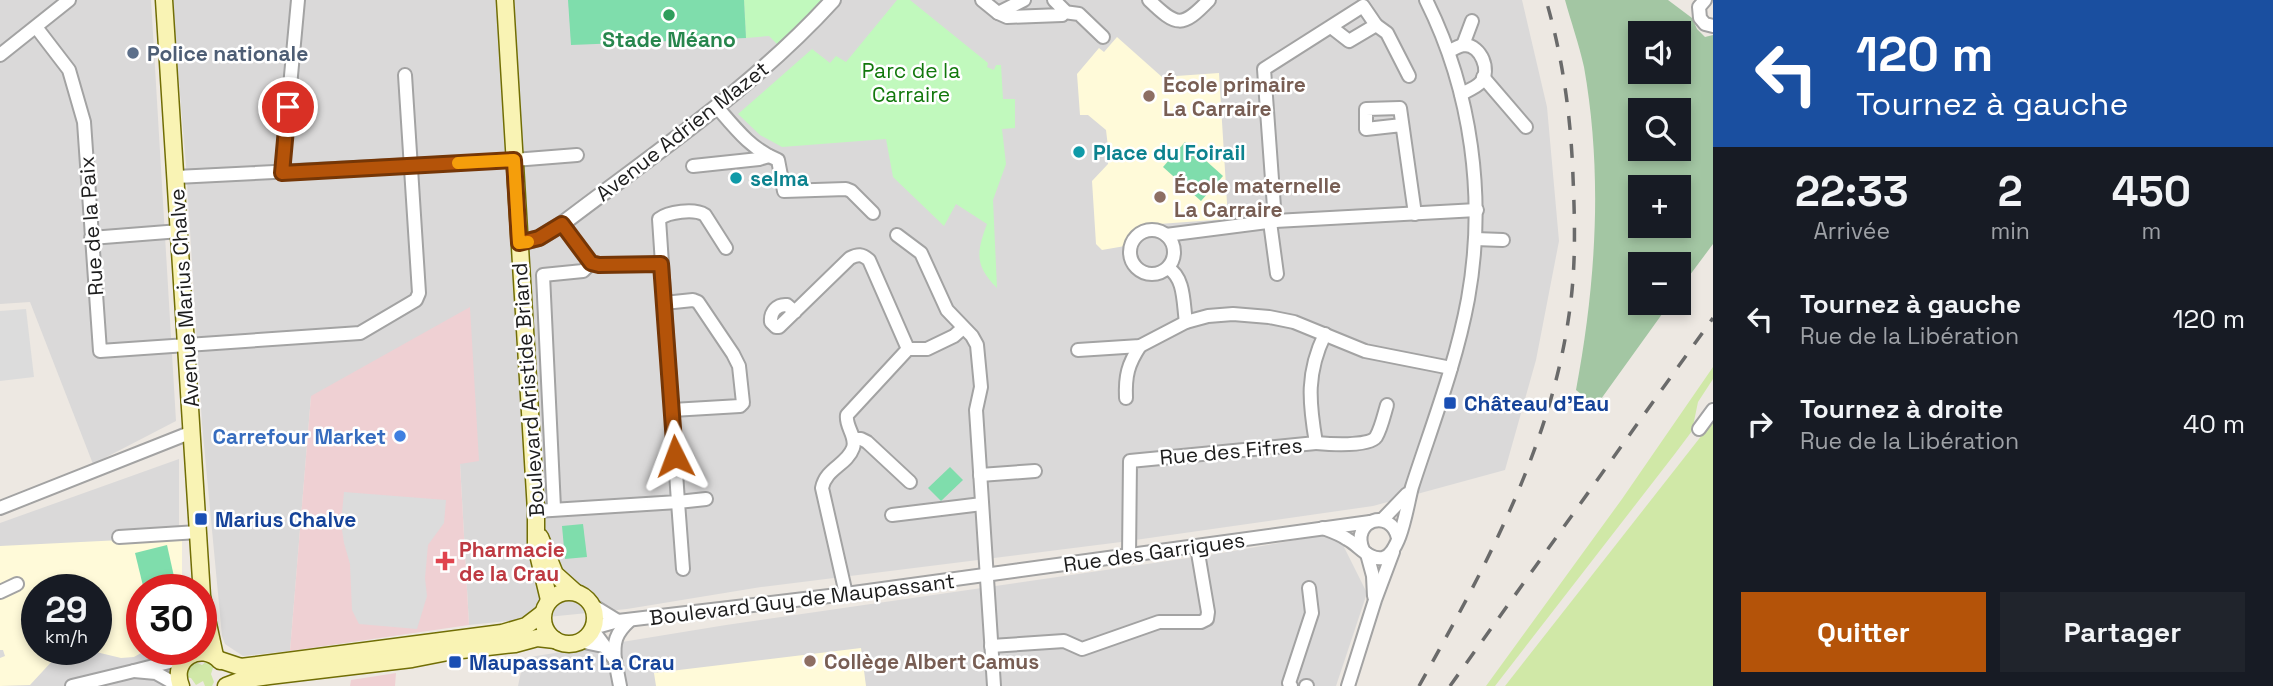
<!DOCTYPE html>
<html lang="fr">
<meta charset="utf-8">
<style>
body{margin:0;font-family:"Space Grotesk",sans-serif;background:#20242c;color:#f1f3f6;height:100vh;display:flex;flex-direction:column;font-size:26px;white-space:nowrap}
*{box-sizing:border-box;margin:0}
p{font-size:23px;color:#9ea1a6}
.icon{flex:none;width:38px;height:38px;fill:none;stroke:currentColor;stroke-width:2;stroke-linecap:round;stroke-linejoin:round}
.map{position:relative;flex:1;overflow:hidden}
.sheet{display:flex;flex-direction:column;background:#171b24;width:560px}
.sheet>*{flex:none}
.guide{background:#1a4fa0;color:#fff;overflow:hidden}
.buttons{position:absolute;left:1628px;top:21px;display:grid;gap:14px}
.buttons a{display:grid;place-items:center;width:63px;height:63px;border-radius:0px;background:#171b24;box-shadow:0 4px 10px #0003;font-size:35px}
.speed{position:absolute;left:21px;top:574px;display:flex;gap:14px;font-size:35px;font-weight:700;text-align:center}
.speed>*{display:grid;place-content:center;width:91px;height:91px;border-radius:50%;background:#171b24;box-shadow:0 4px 10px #0003;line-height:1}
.speed small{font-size:18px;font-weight:400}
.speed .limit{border:10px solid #d22;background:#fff;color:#111}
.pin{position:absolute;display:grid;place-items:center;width:60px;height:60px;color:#fff;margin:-30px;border:4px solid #fff;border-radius:50%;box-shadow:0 2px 7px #0007}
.me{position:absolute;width:77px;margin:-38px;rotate:357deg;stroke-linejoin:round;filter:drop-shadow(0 0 5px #0008)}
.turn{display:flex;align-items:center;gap:24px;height:147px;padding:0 28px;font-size:32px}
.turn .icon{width:91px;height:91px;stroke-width:2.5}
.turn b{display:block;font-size:49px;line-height:60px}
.eta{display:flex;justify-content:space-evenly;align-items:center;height:119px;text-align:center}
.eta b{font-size:42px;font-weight:800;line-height:49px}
.button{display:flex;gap:14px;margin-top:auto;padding:14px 28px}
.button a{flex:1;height:80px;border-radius:0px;background:#b45309;color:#fff;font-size:28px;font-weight:800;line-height:80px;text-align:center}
.button a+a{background:#20242c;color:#f1f3f6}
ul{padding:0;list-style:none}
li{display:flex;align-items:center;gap:21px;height:105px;padding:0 28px}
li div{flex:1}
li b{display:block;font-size:26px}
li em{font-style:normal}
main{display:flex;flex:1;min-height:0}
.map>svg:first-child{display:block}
.residential{fill:#dad9d9;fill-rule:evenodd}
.commercial{fill:#efd0d3}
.education{fill:#fffad9;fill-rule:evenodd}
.grass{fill:#d0e8a7}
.cemetery{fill:#a3c6a3;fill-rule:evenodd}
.park{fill:#c1f9bd}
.pitch{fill:#7fddac}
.parking{fill:#dcdcdc}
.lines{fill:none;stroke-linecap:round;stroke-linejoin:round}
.minor-casing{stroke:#a3a3a3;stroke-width:16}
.tertiary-casing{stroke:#a3a3a3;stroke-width:18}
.secondary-casing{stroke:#716e05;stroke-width:19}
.minor{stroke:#fff;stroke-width:12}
.tertiary{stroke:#fff;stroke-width:14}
.secondary{stroke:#f9f3b4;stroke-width:16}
.rail{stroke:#6a6a6a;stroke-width:3.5;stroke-dasharray:14 14;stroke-linecap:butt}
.route-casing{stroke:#753606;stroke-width:18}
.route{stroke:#b45309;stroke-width:12}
.slow{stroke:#f59e0b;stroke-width:12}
.leisure-dot{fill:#2e9e5b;stroke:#fff;stroke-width:2.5}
.service-dot{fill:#5c6f8a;stroke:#fff;stroke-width:2.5}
.education-dot{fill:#8d6e63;stroke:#fff;stroke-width:2.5}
.culture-dot{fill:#0f9aa8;stroke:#fff;stroke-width:2.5}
.transit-dot{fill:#1a4fb4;stroke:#fff;stroke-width:2.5}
.shop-dot{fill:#3f7fe0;stroke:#fff;stroke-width:2.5}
.health-dot{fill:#e0444e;stroke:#fff;stroke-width:2.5}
.labels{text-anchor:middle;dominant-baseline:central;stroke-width:5;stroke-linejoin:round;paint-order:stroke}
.leisure-label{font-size:21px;font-weight:bold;fill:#27864d;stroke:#fff}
.service-label{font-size:21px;font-weight:bold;fill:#4e5e75;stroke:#fff;text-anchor:start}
.park-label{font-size:21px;fill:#12780c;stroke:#fff}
.education-label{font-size:21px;font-weight:bold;fill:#785e54;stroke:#fff;text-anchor:start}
.street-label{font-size:21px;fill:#1c1c1c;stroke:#fff}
.culture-label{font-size:21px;font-weight:bold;fill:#0d838f;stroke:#fff;text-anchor:start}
.transit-label{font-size:21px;font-weight:bold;fill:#164399;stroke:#fff;text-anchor:start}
.shop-label{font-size:21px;font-weight:bold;fill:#366cbe;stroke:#fff;text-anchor:end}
.health-label{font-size:21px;font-weight:bold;fill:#be3a42;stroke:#fff;text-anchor:start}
</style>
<main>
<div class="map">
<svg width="1713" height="686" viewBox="0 0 1713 686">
<rect width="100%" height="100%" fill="#ede8e2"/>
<g class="residential">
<path d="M0 0H151L176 421 93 464 30 302 0 304Z"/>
<path d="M172 0H1522L1547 107 1559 241 1536 360 1505 470 1373 506 1121 542 761 587 627 609 469 625 460 463 479 460 311 396 290 651 243 656 225 644 222 636 202 424 186 165Z"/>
<path d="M179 459V590H142V649H179L177 686H0V523ZM37 590H96V649H37Z"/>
<path d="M1330 534 1343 545 1367 593 1336 686H518L524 658 726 625 1216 554Z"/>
</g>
<g class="commercial">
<path d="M470 307 479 461 460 464 469 625 290 651 311 396Z"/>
<path d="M396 673 395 686H350L351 680Z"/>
</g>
<g class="education">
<path d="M1117 37 1162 77 1219 73 1228 219 1145 225 1133 232 1125 246 1102 250 1096 244 1092 181 1108 164V147L1106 130 1088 115H1080L1077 74 1099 48 1104 52Z"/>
<path d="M182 537V590H142V649H148L134 657 121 658 92 651 75 652 55 658 30 685 0 686V658L5 656 3 650H0V546ZM37 590H96V649H37Z"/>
<path d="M861 648 866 686H656L654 673Z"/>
</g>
<g class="grass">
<path d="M1713 367V379L1698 402 1692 431 1674 455 1495 686H1486L1622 499Z"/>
<path d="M1713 421V686H1505Z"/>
<path d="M208 660 214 665 211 674 214 682 212 686H205L203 681 196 685 191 678 185 677V671L193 661 202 665Z"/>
</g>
<path class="cemetery" d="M1565 0H1668L1692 18 1697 29 1705 37 1713 35V244L1678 291V264H1640V303H1670L1596 406 1576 390C1596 283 1603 174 1584 67 1579 44 1571 22 1565 0ZM1640 33H1678V72H1640ZM1640 110H1678V149H1640ZM1640 187H1678V226H1640Z"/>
<g class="park">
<path d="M744 0H824L779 46 769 36 746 38Z"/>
<path d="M897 0H910L988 63 987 67 994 70 996 65H1001L1003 99H1015V128L1002 129 1006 164 993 200 997 288C975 266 976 253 987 224L956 204 944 226 893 177 886 139 782 147 760 135 738 114 812 49 830 63 836 56 846 62Z"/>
</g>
<g class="pitch">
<path d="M568 0H744L746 38 571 45Z"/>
<path d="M1185 142 1223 176 1201 201 1163 167Z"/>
<path d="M950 467 963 480 941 501 928 488Z"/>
<path d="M583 524 587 557 565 559 562 526Z"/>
<path d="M167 545 177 590H144L135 553Z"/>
</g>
<g class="parking">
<path d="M26 309 34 377 0 381V311Z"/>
<path d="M344 492 446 500 444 523 428 545 425 578 427 596 417 629 359 624 352 610 350 564 344 543 341 523Z"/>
</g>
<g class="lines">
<g class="minor-casing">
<g id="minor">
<path d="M982 0 998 13 1007 17 1062 15 1064 10 1054 0"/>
<path d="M1149 0C1177 27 1182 28 1209 0"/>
<path d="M1705 0 1699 7 1700 18 1705 24 1713 26"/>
<path d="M1064 12 1079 14 1103 37"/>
<path d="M998 13 1024 0"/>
<path d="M1376 25 1387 33 1409 76"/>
<path d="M36 27 69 70 84 122 100 351 360 333 416 300 419 293 405 75"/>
<path d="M1463 45 1472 21"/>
<path d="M1449 51C1454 49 1460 45 1465 45 1481 46 1491 70 1481 82 1477 87 1467 91 1461 94"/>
<path d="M0 55 69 0"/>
<path d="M1483 77 1526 127"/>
<path d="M717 107C735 128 752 150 778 160L784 191 846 189 851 191 873 213"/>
<path d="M1402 125 1366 129V109L1400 108 1415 214"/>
<path d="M693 166 759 159 769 156"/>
<path d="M282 173 298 0"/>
<path d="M176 177 514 160 577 155"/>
<path d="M1275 221 1264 69 1363 6 1376 25 1349 41 1331 27"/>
<path d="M1270 222 1277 274"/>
<path d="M562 224 591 263 599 265 661 264"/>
<circle cx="1152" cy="252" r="22"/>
<path d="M897 235 921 253 947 310 972 336 977 345 981 387 976 410 994 686"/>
<path d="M1166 235 1275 221 1477 210"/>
<path d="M91 238 180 231"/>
<path d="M1475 239 1503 240"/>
<path d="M1168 268C1185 278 1183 303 1186 322"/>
<path d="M664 303 693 300 698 302 733 354 739 366 743 403 740 406 672 410"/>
<path d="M795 312 787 305C777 304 770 312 771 322L776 327H779L850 258C858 254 862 254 869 260L908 349 847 415C845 427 857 436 853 448 847 465 826 468 822 488L846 594"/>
<path d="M908 349H927L954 336 963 328"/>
<path d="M1078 350 1140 346 1186 322 1208 316 1233 314 1269 317 1294 322 1365 351 1451 368"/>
<path d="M1126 398C1125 376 1128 364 1140 346"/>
<path d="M1699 429 1713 410"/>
<path d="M854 439H861L867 442 910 482"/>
<path d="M1316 443C1328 444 1369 447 1376 437 1381 429 1384 415 1387 405"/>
<path d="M980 475 1035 471"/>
<path d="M0 508 192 432"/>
<path d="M554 508 543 275 583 271 591 263"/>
<path d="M536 511 678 502 659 219C668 212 694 208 705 215L726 248"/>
<path d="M892 515 982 504"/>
<path d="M1382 520 1407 494"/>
<path d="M1323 528C1331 531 1340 534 1347 539 1359 545 1369 561 1383 558 1401 553 1407 505 1412 487 1432 425 1456 364 1468 299 1486 199 1472 92 1426 0"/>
<path d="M119 537 198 532"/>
<path d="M1363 550C1350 520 1391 507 1398 538"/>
<path d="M1367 554 1373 576 1374 596"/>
<path d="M1129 557 1130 461 1316 443C1309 402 1306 373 1325 334"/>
<path d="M683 569 678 502 706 499"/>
<path d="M0 592 17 584"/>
<path d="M592 605 618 621"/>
<path d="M593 628 618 621 846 594 1370 522"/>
<path d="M592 629 615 660 620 686"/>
<path d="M579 641 603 646"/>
<path d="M991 646 1064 641 1082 649 1159 622H1201L1207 619 1208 612 1197 547"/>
<path d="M615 660C613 642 616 633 629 621"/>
<path d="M72 686 134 671"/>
<path d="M179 686 156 673 134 671 185 658"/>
<path d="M1291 686 1289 683 1312 613 1309 588"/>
<path d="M1306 686H1307"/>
<path d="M1348 686 1375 600 1393 552"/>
</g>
</g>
<g class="tertiary-casing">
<path id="tertiary" d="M519 243 539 238 562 224C655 153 754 87 833 0"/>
</g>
<g class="secondary-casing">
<g id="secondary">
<path d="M164 0 202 596 215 656"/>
<path d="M505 0 536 511V546L549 600"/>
<path d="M540 537 555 574 575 592"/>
<circle cx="569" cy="618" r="26"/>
<path d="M220 660 241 667 502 633 526 626 543 613"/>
<path d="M181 686C170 659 201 641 220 661"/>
<path d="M226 686 242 680 269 676 412 659 453 651 515 644 537 638 555 640"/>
</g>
</g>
<use href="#minor" class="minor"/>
<use href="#tertiary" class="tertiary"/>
<use href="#secondary" class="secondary"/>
<g class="rail">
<path d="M1419 686C1484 570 1550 449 1569 315 1576 269 1575 224 1573 177 1571 118 1563 58 1546 0"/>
<path d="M1450 686 1713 318"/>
</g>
</g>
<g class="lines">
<g class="route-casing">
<path id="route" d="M288 107 282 173 514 160 519 243 539 238 562 224 591 263 599 265 661 264 675 456"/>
</g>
<use href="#route" class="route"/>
<path class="slow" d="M458 163 514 160 519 243 528 242"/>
</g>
<circle class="leisure-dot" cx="669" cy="15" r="7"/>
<circle class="service-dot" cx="133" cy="53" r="7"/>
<g class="education-dot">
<circle cx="1149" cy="96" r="7"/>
<circle cx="1160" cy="197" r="7"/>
<circle cx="810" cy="661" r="7"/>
</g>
<g class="culture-dot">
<circle cx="1079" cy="152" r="7"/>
<circle cx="736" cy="178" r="7"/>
</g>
<g class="transit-dot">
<rect x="1443" y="396" width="14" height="14" rx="3.5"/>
<rect x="194" y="512" width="14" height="14" rx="3.5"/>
<rect x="448" y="655" width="14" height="14" rx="3.5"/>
</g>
<circle class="shop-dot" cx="400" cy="436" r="7"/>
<path class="health-dot" d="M441.5 550.5h7v7h7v7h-7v7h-7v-7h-7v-7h7z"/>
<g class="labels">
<g class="leisure-label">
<text x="669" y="39">Stade Méano</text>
</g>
<g class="service-label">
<text x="147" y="53">Police nationale</text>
</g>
<g class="park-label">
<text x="911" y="70">Parc de la<tspan x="911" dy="24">Carraire</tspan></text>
</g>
<g class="education-label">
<text x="1163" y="84">École primaire<tspan x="1163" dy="24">La Carraire</tspan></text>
<text x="1174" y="185">École maternelle<tspan x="1174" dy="24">La Carraire</tspan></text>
<text x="824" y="661">Collège Albert Camus</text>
</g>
<g class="street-label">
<text transform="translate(682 131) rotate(-38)">Avenue Adrien Mazet</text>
<text transform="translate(91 226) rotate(-94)">Rue de la Paix</text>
<text transform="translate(184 298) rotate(-94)">Avenue Marius Chalve</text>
<text transform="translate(528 390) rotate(-94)">Boulevard Aristide Briand</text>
<text transform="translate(1231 451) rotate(-5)">Rue des Fifres</text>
<text transform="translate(1154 552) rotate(-8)">Rue des Garrigues</text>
<text transform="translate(802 599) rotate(-7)">Boulevard Guy de Maupassant</text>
</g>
<g class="culture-label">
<text x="1093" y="152">Place du Foirail</text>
<text x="750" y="178">selma</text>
</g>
<g class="transit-label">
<text x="1464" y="403">Château d'Eau</text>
<text x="215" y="519">Marius Chalve</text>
<text x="469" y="662">Maupassant La Crau</text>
</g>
<g class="shop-label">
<text x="386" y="436">Carrefour Market</text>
</g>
<g class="health-label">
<text x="459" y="549">Pharmacie<tspan x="459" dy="24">de la Crau</tspan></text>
</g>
</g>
</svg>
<div class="buttons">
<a><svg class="icon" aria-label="sound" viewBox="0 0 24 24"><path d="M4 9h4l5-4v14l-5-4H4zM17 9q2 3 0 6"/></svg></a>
<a><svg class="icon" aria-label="search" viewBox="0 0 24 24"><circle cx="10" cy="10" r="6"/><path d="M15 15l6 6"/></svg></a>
<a>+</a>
<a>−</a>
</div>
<div class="speed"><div>29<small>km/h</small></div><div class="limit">30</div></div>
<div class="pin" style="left:288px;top:107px;background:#d93025"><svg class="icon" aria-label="arrive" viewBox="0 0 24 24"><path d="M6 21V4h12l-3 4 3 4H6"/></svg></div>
<svg class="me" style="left:675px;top:456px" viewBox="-20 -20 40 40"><path d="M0-17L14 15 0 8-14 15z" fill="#b45309" stroke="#fff" stroke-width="4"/></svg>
</div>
<section class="sheet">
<div class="guide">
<div class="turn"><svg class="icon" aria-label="left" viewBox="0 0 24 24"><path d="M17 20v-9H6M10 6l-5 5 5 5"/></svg><div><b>120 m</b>Tournez à gauche</div></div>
</div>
<div class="eta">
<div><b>22:33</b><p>Arrivée</p></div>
<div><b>2</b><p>min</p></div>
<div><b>450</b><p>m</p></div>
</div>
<ul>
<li><svg class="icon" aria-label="left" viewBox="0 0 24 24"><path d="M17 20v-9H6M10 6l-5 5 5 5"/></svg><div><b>Tournez à gauche</b><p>Rue de la Libération</p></div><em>120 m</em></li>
<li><svg class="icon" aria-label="right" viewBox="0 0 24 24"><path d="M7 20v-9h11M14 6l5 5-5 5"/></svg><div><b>Tournez à droite</b><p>Rue de la Libération</p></div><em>40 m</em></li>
</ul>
<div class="button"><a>Quitter</a><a>Partager</a></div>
</section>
</main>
